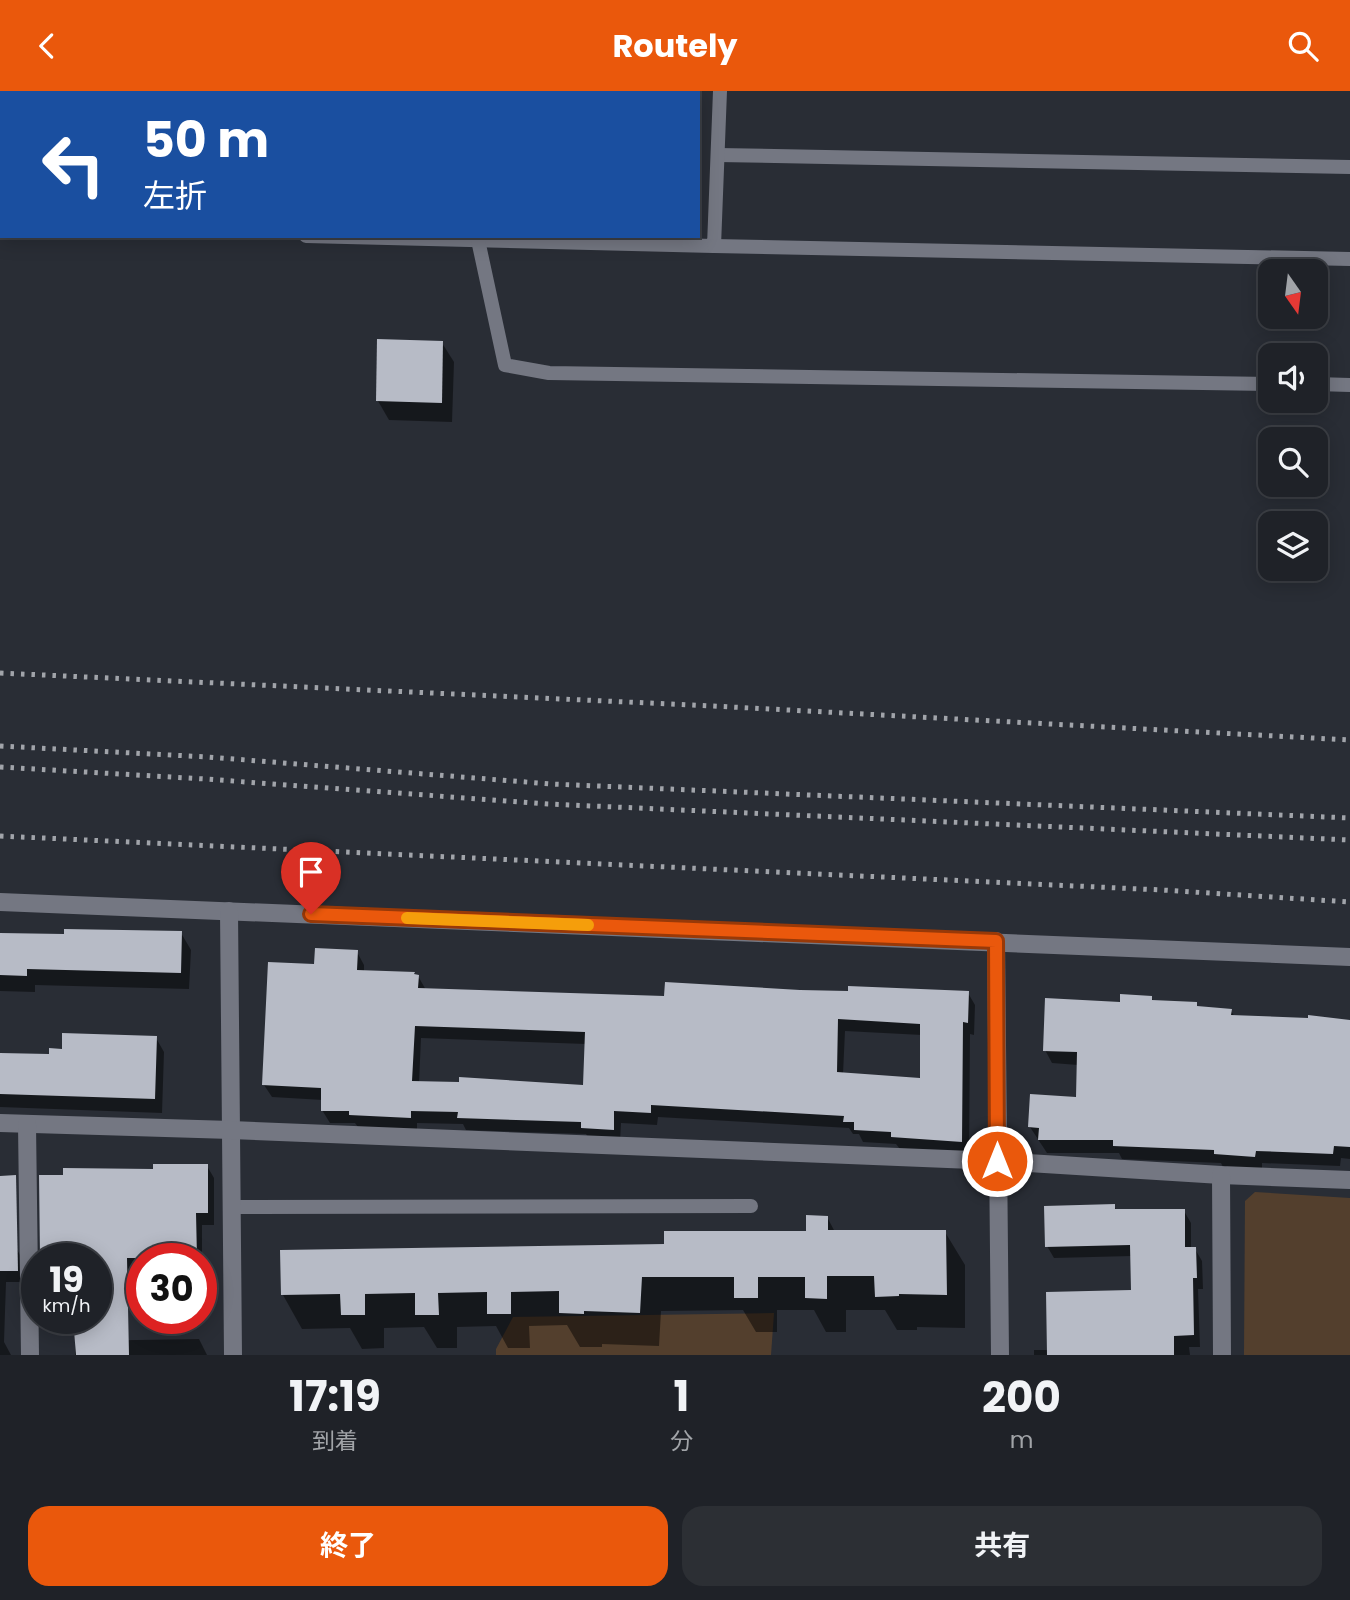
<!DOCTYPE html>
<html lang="ja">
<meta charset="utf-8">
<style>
body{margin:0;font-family:Poppins,"Noto Sans JP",sans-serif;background:#2c2f34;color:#f1f3f6;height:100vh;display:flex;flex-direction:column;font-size:26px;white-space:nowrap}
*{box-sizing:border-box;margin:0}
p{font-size:23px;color:#a1a4a8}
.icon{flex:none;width:38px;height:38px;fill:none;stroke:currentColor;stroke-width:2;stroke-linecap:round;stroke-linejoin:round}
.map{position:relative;height:1264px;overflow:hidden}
.details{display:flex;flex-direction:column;background:#1f2228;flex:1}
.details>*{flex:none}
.guide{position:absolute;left:0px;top:0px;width:700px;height:147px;box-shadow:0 4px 18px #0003,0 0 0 2px #3c3f45;background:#1a4fa0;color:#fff;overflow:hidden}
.needle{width:46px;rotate:166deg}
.fabs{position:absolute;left:1258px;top:168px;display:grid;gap:14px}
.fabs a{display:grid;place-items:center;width:70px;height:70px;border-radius:14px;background:#1f2228;box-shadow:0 4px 18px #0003,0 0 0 2px #3c3f45;font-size:35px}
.speed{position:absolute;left:21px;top:1152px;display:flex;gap:14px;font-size:35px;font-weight:700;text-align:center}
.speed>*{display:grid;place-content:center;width:91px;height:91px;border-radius:50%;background:#1f2228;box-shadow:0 4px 18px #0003,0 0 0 2px #3c3f45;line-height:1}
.speed small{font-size:18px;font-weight:400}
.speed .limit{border:10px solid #d22;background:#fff;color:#111}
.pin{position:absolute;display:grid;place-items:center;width:60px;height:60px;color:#fff;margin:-72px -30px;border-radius:50% 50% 50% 0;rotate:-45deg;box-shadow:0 0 7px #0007}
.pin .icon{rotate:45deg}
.me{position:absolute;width:77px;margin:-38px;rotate:0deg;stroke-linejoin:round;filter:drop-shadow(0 0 5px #0008)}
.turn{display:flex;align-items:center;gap:24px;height:147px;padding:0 28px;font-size:32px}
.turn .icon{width:91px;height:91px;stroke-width:2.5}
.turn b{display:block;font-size:49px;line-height:60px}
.eta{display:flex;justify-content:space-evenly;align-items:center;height:119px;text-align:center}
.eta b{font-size:42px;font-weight:700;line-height:49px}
.button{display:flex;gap:14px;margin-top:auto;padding:14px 28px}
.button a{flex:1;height:80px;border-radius:21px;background:#ea580c;color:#fff;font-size:28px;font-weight:700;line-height:80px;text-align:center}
.button a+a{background:#2c2f34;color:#f1f3f6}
header{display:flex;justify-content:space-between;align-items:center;height:91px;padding:0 28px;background:#ea580c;color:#fff;font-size:32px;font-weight:700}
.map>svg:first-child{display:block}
.green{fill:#533f2d}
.shadow{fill:#0007;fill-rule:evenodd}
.building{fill:#b7bbc6;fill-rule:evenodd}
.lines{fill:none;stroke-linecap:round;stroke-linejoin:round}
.lane{stroke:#747782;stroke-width:14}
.street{stroke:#747782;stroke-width:18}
.rail{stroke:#a1a4aa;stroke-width:5;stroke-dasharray:3.5 7;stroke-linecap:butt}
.route-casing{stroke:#983908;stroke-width:18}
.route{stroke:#ea580c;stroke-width:12}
.slow{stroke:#f59e0b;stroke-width:12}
</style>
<header><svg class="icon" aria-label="back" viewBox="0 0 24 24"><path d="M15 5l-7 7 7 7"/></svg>Routely<svg class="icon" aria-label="search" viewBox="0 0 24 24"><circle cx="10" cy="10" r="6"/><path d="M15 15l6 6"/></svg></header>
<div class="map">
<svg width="1350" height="1264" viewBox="0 0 1350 1264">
<rect width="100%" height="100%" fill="#292d35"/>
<g class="green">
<path d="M1255 1101 1350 1107V1264H1244L1245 1110Z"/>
<path d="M774 1222 771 1264H496V1258L513 1226Z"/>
</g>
<g class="shadow">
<path d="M442 252 454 271 452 331 389 329 378 310Z"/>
<path d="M181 842 191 859 189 898 35 894V901L0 900V844Z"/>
<path d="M357 861 364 874V881L418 885 426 899 666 907 800 900 968 902 975 914 974 944 970 943 969 1063 900 1058 896 1053 863 1051 859 1043H853L849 1037 658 1026 657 1034 621 1032 620 1051 590 1049 586 1043 466 1039 463 1033 417 1032V1039L358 1036 355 1032H330L322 1019 323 1009 272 1006 264 994 316 875ZM845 940 922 944V988L843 983ZM421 947 586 953 584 995 419 992Z"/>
<path d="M1151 906 1154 911 1196 913 1198 917 1231 920 1235 926 1350 930V1068L1341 1067 1340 1075 1262 1072V1079L1223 1076 1221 1072 1122 1068 1119 1062H1047L1030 1036 1078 1008V974L1052 972 1045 959 1122 912Z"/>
<path d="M156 947 164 961 162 1022 0 1016V964L50 965 63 960Z"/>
<path d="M207 1075 214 1087V1134H202V1213L201 1167H142V1215L96 1216V1167H42V1157L155 1080Z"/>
<path d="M0 1098 16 1157 23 1169 24 1191H6L4 1251 11 1264H0Z"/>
<path d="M1114 1115 1117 1120H1184L1191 1132V1158H1195L1202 1170 1203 1198H1198L1200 1256H1189L1190 1264H1034V1259H1049L1132 1201V1165L1054 1167 1047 1155Z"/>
<path d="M827 1126 835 1141H945L965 1174V1237L917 1236V1239H897L885 1219H846V1241H826L814 1219H777V1241H756L743 1219 661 1220 659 1255 602 1253V1256H580L567 1234 529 1235 530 1257H508L496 1235 457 1236V1257H437L424 1236 384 1237V1257L362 1258 350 1237 302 1238 283 1204 666 1155 808 1141Z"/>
<path d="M199 1248 207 1264H75V1250Z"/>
</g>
<g class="building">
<path d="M377 248 443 250 442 312 376 310Z"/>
<path d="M64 838 182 840 181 882 27 878V885L0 884V842L64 843Z"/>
<path d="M315 857 358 859 357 879 415 881 414 883 419 884 418 897 664 905 665 891 800 899 848 900V895L969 900 968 932 963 931 962 1051 891 1046V1041L854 1039V1031H843L844 1025 651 1014V1022L614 1020V1039L581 1037V1031L457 1027 458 1021 411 1020V1027L349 1024V1020H321V997L262 994 268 871 314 873ZM838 928 920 933V987L837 981ZM415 935 585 941 583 994 459 986V991L412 990Z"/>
<path d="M1120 903 1152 905V909L1197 911V915L1232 918 1231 924 1308 927V924L1350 929V1056L1334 1055 1333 1063 1256 1060 1255 1066 1214 1063V1059L1113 1055V1049H1038L1039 1037 1028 1036 1030 1003 1076 1006 1077 961 1043 960 1045 907 1120 911Z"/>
<path d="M62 942 157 945 155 1008 0 1003V962L49 963V957L62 958Z"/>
<path d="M153 1073H208V1122H196L197 1167H127L129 1264H76L73 1227H96V1167H40L39 1084H63V1077L153 1078Z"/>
<path d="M16 1084 18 1180H0V1085Z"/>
<path d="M1115 1113V1118H1185V1156H1196L1197 1187H1193L1194 1244 1174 1245V1264H1047L1046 1201 1131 1199 1130 1154 1045 1156 1044 1115Z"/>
<path d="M806 1124 828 1125V1139H946L947 1204 899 1203V1205L875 1206 874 1185H827V1208L805 1207V1186H758V1207H734V1186H642L640 1222 584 1220V1223L559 1222V1200L511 1201V1223H487V1201L438 1202 439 1224H415V1202L365 1203V1224H341L340 1203 281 1204 280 1159 664 1153V1140H806Z"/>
</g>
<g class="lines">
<g class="lane">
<path d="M718 64 1350 76"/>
<path d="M306 145 714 155 720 0"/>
<path d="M478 149 505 274 549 282 1270 293"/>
<path d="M714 155 1350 168"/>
<path d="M1316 293 1350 294"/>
<path d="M231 1116 751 1115"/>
</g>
<g class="street">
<path d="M0 811 1350 866"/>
<path d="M229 820 233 1264"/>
<path d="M996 850 1000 1264"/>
<path d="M0 1032 231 1039 997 1070 1221 1084 1350 1089"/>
<path d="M27 1033 30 1264"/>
<path d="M1221 1084 1222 1264"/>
</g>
<g class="rail">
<path d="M0 582 713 615 1350 649"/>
<path d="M0 655 208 666 551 693 1350 727"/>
<path d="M0 676 205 688 548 713 1350 749"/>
<path d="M0 745 1162 799 1350 811"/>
</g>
</g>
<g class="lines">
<g class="route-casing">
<path id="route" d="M311 823 996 850 997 1070"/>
</g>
<use href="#route" class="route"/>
<path class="slow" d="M407 827 588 834"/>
</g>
</svg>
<div class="fabs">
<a><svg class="needle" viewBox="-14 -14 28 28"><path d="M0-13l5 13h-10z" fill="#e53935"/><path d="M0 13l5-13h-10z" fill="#a1a4a8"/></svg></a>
<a><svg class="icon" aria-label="sound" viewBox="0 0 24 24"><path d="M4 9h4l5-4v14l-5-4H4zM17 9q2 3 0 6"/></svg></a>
<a><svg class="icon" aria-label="search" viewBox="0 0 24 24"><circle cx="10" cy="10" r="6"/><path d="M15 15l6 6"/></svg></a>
<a><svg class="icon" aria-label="layers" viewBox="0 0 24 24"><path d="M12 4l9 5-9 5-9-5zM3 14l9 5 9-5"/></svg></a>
</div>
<div class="speed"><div>19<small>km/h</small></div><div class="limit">30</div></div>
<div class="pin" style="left:311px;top:823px;background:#d93025"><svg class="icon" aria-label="arrive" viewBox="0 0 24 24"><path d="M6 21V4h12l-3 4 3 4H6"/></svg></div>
<svg class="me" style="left:997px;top:1070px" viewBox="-20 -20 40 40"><circle r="17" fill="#ea580c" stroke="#fff" stroke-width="3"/><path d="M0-11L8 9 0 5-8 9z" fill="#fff"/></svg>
<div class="guide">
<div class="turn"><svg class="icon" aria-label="left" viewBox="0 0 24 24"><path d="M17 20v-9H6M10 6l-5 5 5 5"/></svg><div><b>50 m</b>左折</div></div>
</div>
</div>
<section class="details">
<div class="eta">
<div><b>17:19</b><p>到着</p></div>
<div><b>1</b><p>分</p></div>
<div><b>200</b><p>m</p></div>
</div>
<div class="button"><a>終了</a><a>共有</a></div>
</section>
